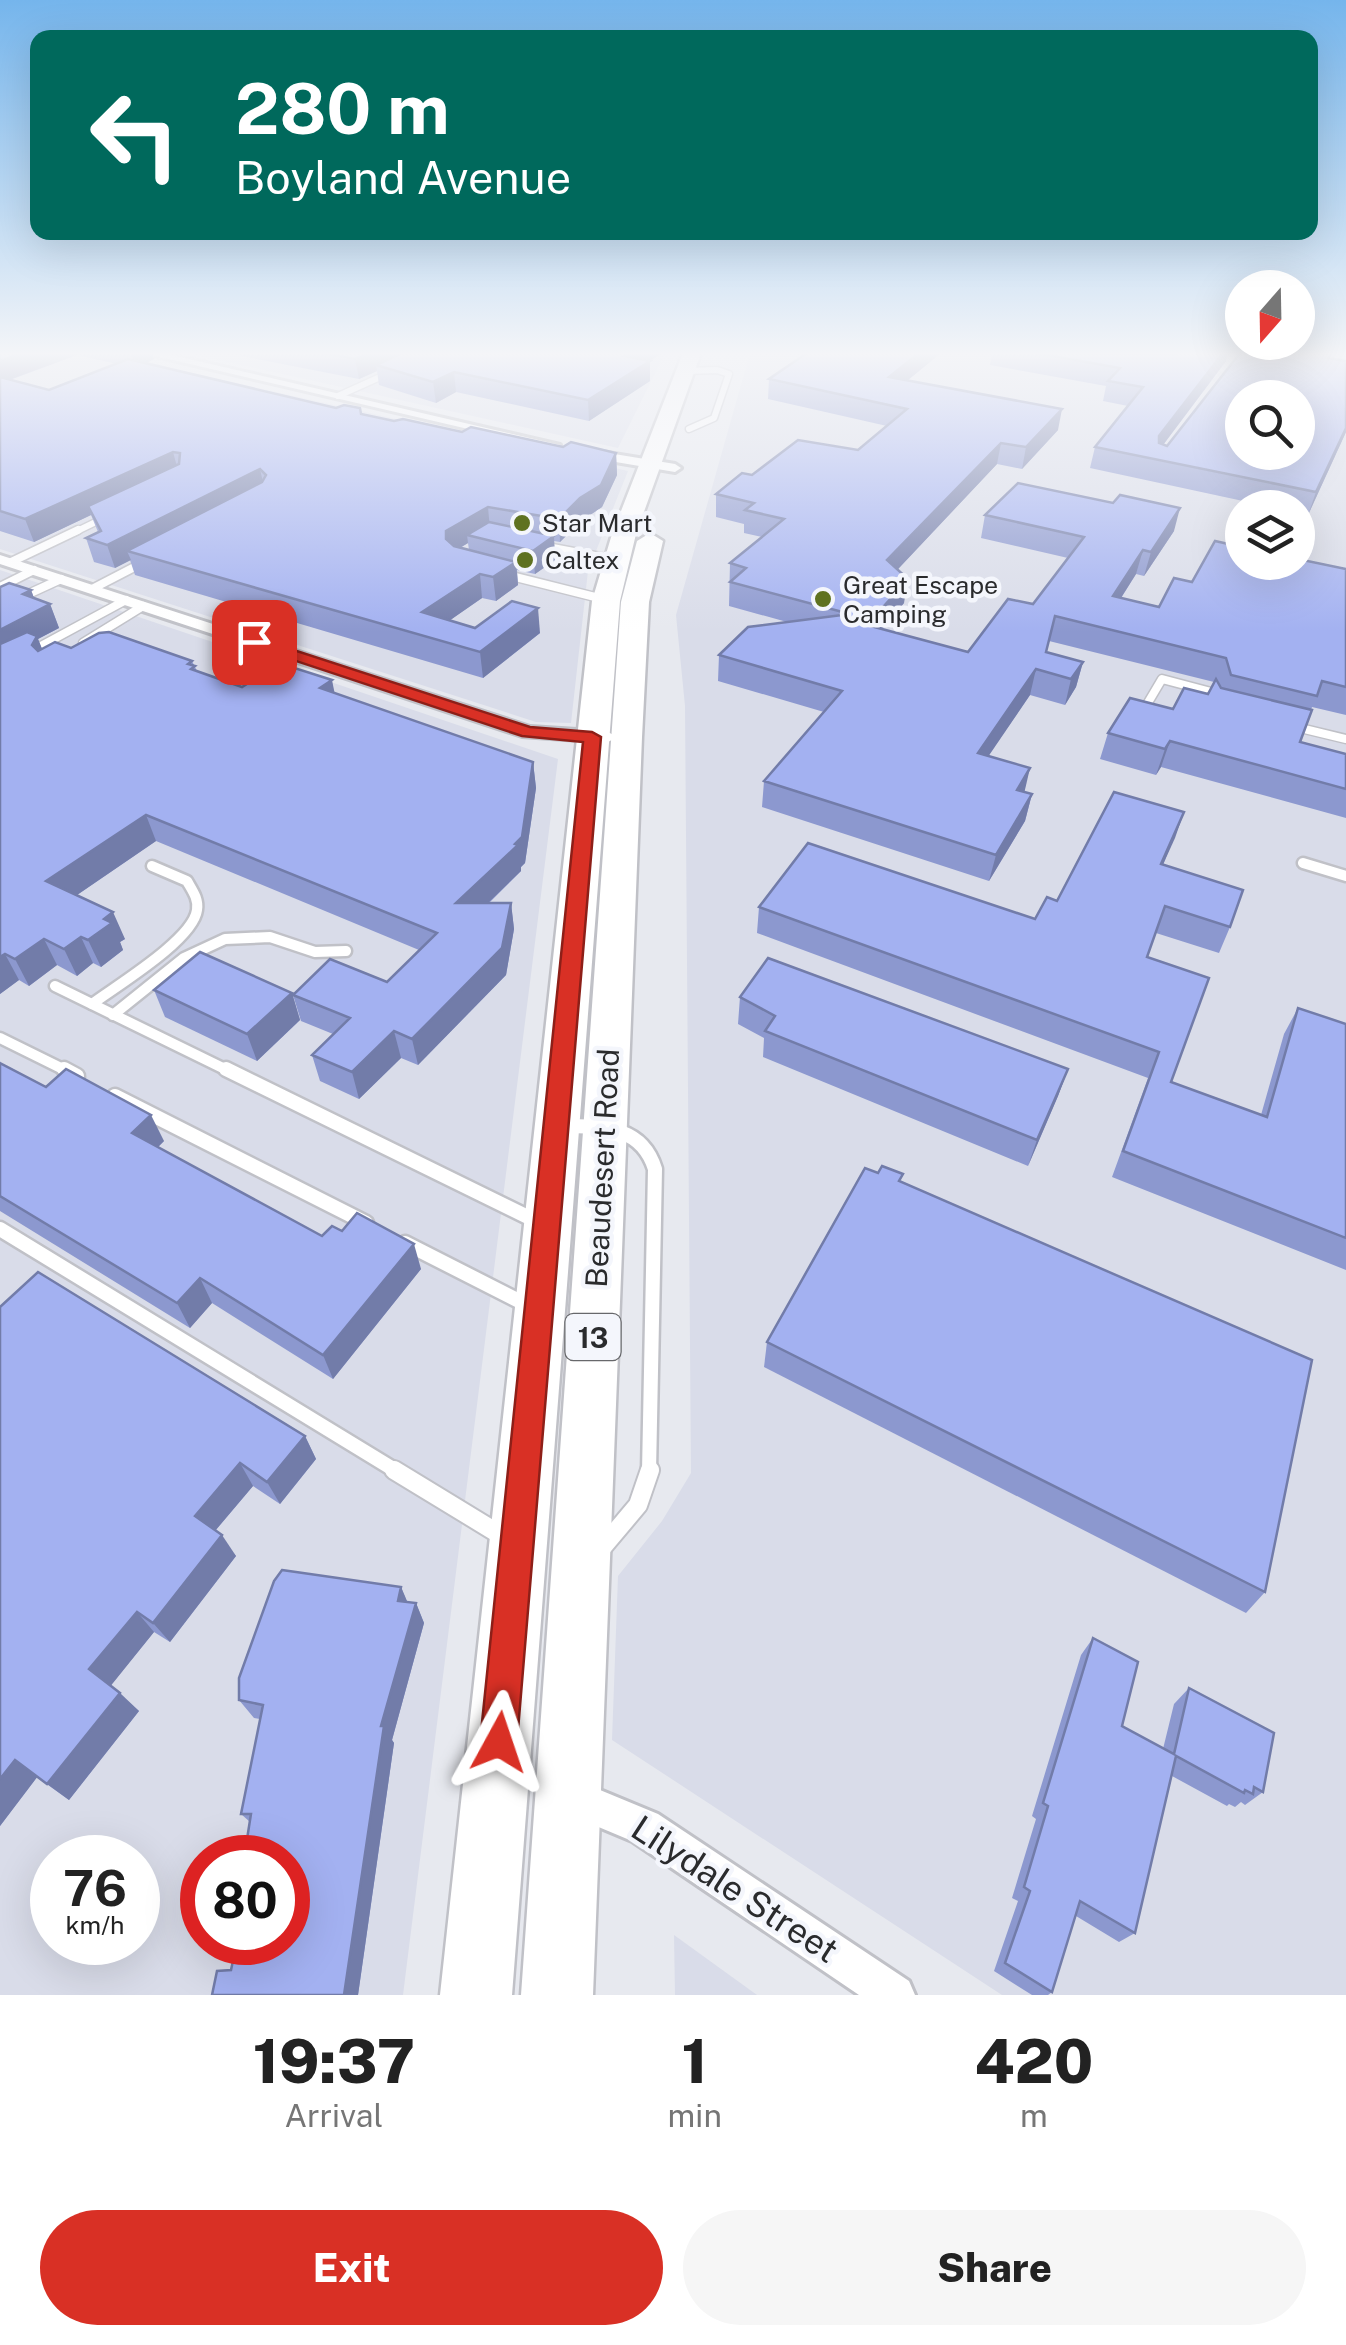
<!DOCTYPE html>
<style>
body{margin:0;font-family:"Public Sans",sans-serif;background:#f6f6f6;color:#222;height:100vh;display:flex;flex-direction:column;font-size:38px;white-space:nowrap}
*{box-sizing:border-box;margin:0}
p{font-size:32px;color:#767676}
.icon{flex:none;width:55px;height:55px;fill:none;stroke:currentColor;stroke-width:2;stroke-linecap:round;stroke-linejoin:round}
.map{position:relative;height:1995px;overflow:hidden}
.panel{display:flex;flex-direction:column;background:#fff;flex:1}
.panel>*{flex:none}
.guide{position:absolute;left:30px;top:30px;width:1288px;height:210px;border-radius:20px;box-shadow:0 10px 40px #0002;background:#00695c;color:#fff;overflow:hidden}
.needle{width:65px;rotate:200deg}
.tools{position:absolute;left:1225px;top:270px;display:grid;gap:20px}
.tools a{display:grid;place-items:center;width:90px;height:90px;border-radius:50%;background:#fff;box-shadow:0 10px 40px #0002;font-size:50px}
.speed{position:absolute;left:30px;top:1835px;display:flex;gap:20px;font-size:50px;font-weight:700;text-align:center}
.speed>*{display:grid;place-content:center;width:130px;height:130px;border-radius:50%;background:#fff;box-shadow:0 10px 40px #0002;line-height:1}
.speed small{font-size:25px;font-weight:400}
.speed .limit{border:15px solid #d22;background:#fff;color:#111}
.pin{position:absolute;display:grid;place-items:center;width:85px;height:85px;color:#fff;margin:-42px;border-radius:20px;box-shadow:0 5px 15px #0006}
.me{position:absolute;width:110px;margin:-55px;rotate:5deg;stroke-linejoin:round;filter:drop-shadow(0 0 8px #0008)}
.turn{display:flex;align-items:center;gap:35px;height:210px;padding:0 40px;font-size:45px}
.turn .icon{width:130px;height:130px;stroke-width:2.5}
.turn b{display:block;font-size:70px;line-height:85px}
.eta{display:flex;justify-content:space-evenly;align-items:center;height:170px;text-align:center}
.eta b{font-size:60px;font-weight:800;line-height:70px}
.action{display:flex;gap:20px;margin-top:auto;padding:20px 40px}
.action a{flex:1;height:115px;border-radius:60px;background:#d93025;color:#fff;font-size:40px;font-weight:800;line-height:115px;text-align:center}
.action a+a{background:#f6f6f6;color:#222}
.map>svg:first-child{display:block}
.built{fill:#d9dce9;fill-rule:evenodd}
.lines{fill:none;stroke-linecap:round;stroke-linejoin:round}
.lane-far4-casing{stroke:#c0c1c7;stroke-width:9}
.lane-far3-casing{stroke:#c0c1c7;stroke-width:11}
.lane-far2-casing{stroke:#c0c1c7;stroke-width:15}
.lane-far1-casing{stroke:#c0c1c7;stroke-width:19}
.lane-casing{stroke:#c0c1c7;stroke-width:22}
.street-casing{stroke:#c0c1c7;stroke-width:6}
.highway-casing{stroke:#c0c1c7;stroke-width:5}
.lane-far4{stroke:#fff;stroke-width:6}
.lane-far3{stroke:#fff;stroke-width:8}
.lane-far2{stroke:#fff;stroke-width:10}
.lane-far1{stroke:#fff;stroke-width:14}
.lane{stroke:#fff;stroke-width:18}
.street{fill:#fff;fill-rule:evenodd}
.highway{fill:#fff;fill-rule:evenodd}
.wall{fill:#8c98cf;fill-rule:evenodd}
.shaded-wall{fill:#727ca9}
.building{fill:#a3b1f1;stroke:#727ca9;stroke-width:2.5;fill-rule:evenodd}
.route{fill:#d93025;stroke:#8d1f18;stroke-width:2.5}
.poi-dot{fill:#5f7220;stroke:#f4f6fc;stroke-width:4}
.labels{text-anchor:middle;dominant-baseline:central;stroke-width:9;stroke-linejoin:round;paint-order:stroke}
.far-poi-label{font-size:25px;fill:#2a2b2d;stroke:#f4f6fc;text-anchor:start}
.shield{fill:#f4f6fc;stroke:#67686b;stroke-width:2.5}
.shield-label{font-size:28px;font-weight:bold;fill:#2a2b2d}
.street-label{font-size:30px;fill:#2a2b2d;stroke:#f4f6fc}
.near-street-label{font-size:35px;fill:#2a2b2d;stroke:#f4f6fc}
</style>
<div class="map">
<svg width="1346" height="1995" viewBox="0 0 1346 1995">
<rect width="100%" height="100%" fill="#e7e9ef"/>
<g class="built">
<path d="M54 353H102L628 471 588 571 571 723 536 722 0 549V373Z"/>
<path d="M187 353H665L618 448Z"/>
<path d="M750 353H1219L1346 373V1995H1002L612 1740 618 1576 662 1521 691 1473 685 706 676 615ZM1242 398H1298V452H1242ZM1242 508H1298V562H1242Z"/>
<path d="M0 570 558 759 403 1995H0ZM52 1858H138V1942H52ZM202 1858H288V1942H202Z"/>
<path d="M674 1935 757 1995H675Z"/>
</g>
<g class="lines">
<g class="lane-far4-casing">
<g id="lane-far4">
<path d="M686 371 717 370 729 374 714 418 689 429"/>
<path d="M338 396 389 373"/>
<path d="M73 533 106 517"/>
</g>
</g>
<g class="lane-far3-casing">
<g id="lane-far3">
<path d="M542 546 616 560"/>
<path d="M11 562 78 530"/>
<path d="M504 574 607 600"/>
<path d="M0 587 34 570"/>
<path d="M92 589 146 561"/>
<path d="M0 607 61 579"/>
<path d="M83 643 143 606"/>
<path d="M28 653 126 600"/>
<path d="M1146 706 1162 679 1215 693 1214 703"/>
<path d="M1292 726 1346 739"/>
</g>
</g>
<g class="lane-far2-casing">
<g id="lane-far2">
<path d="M1303 863 1346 876"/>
<path d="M55 986 231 1072"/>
<path d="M92 1004C116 986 193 940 197 910 199 899 192 890 187 881L152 866"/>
<path d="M113 1015 184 958 225 939 270 937 315 952 346 951"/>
<path d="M0 1038 69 1072"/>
</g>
</g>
<g class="lane-far1-casing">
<g id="lane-far1">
<path d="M64 1069 77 1076"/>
<path d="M226 1069 538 1222"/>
<path d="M115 1096 366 1223"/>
<path d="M567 1126C606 1127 642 1127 655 1169L649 1472"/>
<path d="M0 1229 398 1472"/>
<path d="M405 1243 527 1305"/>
</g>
</g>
<g class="lane-casing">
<g id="lane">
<path d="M394 1470 504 1537"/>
<path d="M601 1549 638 1505 650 1470"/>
</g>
</g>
<g class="street-casing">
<g id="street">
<path d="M143 353H163L560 445 554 449Z"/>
<path d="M590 450 675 464 681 468 675 472 586 457V451Z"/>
<path d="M0 555 530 727 608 732 617 737 608 742 522 736 0 564Z"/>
<path d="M571 1778 658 1814 909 1981 915 1995H859L632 1841 558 1810 552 1797 558 1784Z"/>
</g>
</g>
<g class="highway-casing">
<g id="highway">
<path d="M683 353H701L636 534 620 601 512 1995H440L592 601 612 534Z"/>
<path d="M650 533 663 541 649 602 642 737 593 1995H521L621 602 637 541Z"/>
</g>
</g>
<use href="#lane-far4" class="lane-far4"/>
<use href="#lane-far3" class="lane-far3"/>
<use href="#lane-far2" class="lane-far2"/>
<use href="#lane-far1" class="lane-far1"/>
<use href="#lane" class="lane"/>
<use href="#street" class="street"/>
<use href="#highway" class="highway"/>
</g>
<g class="wall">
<path d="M0 353H152L154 359 146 363 394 421 563 447 616 453 617 475 602 507 581 521 560 542 554 541 555 560 535 574 517 570 518 585 496 601 482 598 450 620 475 628 540 633 483 678 135 575 130 560 115 568 94 562 86 538 98 532 91 515 34 542 0 531ZM77 355 117 364 49 390 10 380ZM468 543 469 550 460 548Z"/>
<path d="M226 353H662L650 361V381L589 421 456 392 436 403 379 385 377 371 359 379Z"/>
<path d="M793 353H941L908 380 1058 430 1022 469 997 464 897 570 904 603 882 629 968 652 1033 604 1068 558 981 538 985 515 1174 531 1144 576 1136 574 1121 598 1159 607 1192 582 1346 569V715L1312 707 1300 742 1346 754V818L1161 767 1156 775 1100 759 1108 733 1208 694 1214 682 1049 641 1046 652 1083 662 1076 687 1065 705 1030 695 988 756 1024 792 1032 794 1025 821 989 881 762 807 764 781 824 712 718 681 719 655 787 622 729 606 730 563 762 537 744 533V524L716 517V494L752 475 858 450 887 426 768 399 769 379 804 355Z"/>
<path d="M992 353H1167L1226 361 1163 445 1167 446 1240 353H1335L1333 356H1330L1329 358 1346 432 1308 515 1298 512V508H1275L1090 468 1095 447 1128 406 1103 401 1106 386 990 365Z"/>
<path d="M31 590 34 598 50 604 59 628 38 639 42 649 71 648 192 661 197 671 242 687 335 694 533 762 536 788 525 863 521 867V871L489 903H511L514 929 506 975 418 1065 401 1058 359 1099 320 1081 312 1055 333 1034 301 1021 293 995 387 982 419 950 156 841 77 895 125 939 120 942 123 950 101 967 93 963 77 976 57 965 29 986 19 980 0 994Z"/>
<path d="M1184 812 1163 865 1230 927 1219 953 1156 933 1147 957 1171 1082 1261 1115 1284 1034 1298 1008 1346 1024V1270L1112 1177 1148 1078 757 933 759 907 1035 919 1057 901Z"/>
<path d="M154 990 292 993 300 1020 257 1061 165 1017Z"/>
<path d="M740 997 1068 1069 1058 1096 1028 1166 763 1057 764 1038 738 1024Z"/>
<path d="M0 1063 46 1087 164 1141 158 1147 322 1236 421 1269 333 1379 212 1303 190 1328 0 1211Z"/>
<path d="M901 1182 1265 1592 1246 1613 764 1367 767 1342Z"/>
<path d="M0 1307 305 1436 316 1459 280 1504 253 1486 215 1531 236 1556 170 1642 154 1632 110 1686 139 1711 69 1800 37 1777 0 1826Z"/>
<path d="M282 1570 401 1587 407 1602 416 1603 424 1623 392 1740 394 1743 358 1995H212L217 1971 231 1970 237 1942H288V1858H244L250 1822 241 1814 260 1719 254 1718 239 1700V1678L274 1581Z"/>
<path d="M1093 1638 1122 1726 1163 1749 1174 1704 1189 1688 1263 1792 1245 1805 1241 1802 1235 1807 1229 1804 1227 1806 1172 1776 1135 1933 1119 1942 1076 1916 1052 1992 1048 1995H1032L994 1971 1018 1901 1012 1898 1036 1819 1032 1816 1081 1655Z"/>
</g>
<g class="shaded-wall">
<path d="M21 353H77V355L0 383V361Z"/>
<path d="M131 353H152L154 359 136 368Z"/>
<path d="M369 353H416L376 365 377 371 359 379 355 359Z"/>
<path d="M630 353H662L625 376 624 356Z"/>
<path d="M919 353H941L887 397 889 377Z"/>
<path d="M1223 353H1228L1226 361 1154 457 1159 436Z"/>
<path d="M650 361V381L589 421 588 400Z"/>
<path d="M454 372 456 392 436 403 433 382Z"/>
<path d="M1062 409 1058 430 1022 469 1026 447Z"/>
<path d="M1346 428V432L1308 515 1316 492Z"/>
<path d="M1001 443 997 464 884 584 887 560Z"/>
<path d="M173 452 179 474 88 506 91 515 34 542 25 519Z"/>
<path d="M616 453 617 475 602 507 581 521 560 542 559 519Z"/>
<path d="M260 469 265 491 127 551 131 560 115 568 107 545Z"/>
<path d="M488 507 490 530 467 535 468 543 449 554V562L446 531Z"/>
<path d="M1180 508 1174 531 1144 576 1151 552Z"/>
<path d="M554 536 555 560 535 574 533 551Z"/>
<path d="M1143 550 1136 574 1107 620 1113 596Z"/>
<path d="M516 562 518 585 496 601 493 577Z"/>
<path d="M480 574 482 598 426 637 422 612Z"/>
<path d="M908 579 904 603 864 650 867 625Z"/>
<path d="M31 590 38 609 50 604 59 628 38 639 47 661 0 660V630L23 594Z"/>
<path d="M538 608 540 633 483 678 480 652Z"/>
<path d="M1083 662 1076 687 1065 705 1071 679Z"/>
<path d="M1036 669 1030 695 973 779 978 753Z"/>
<path d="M332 680 337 705 320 688Z"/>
<path d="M1170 741 1161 767 1156 775 1165 749Z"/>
<path d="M533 762 536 788 525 863 521 867V871L461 929 456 903 515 844Z"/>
<path d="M1030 768 1024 794 1017 790Z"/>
<path d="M1032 794 1025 821 989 881 996 855Z"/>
<path d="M1184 812 1175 838 1151 891 1161 864Z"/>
<path d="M146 815 156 841 58 908 46 881Z"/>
<path d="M511 903 514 929 506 975 418 1065 412 1039Z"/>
<path d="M113 912 125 939 120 942 123 950 101 967 88 940 104 919Z"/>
<path d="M81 937 93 963 77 976 64 949Z"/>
<path d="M44 939 57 965 29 986 15 959Z"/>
<path d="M5 954 19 980 0 994V957Z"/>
<path d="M292 993 300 1020 257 1061 247 1034Z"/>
<path d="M394 1031 401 1058 359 1099 352 1072Z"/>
<path d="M1068 1069 1058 1096 1028 1166 1037 1140Z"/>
<path d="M151 1115 164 1141 145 1160 132 1133Z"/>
<path d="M414 1244 421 1269 333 1379 323 1355Z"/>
<path d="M200 1278 212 1303 190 1328 177 1303Z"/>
<path d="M305 1436 316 1459 280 1504 267 1482Z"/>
<path d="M240 1463 253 1486 209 1538 195 1516Z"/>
<path d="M222 1535 236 1556 170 1642 153 1623Z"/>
<path d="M401 1587 410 1608 398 1601Z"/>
<path d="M416 1603 424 1623 392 1740 394 1743 358 1995H344L381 1726Z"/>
<path d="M137 1612 154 1632 109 1688 89 1669Z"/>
<path d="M120 1693 139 1711 69 1800 47 1784Z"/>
<path d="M15 1760 38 1776 0 1826V1779Z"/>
</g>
<g class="building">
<path d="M0 353H21L0 361Z"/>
<path d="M324 353H369L355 359Z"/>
<path d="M402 353H630L624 356 650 361 588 400 454 372 433 382 376 365Z"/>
<path d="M807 353H919L889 377 1062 409 1026 447 1001 443 887 560 908 579 867 625 968 652 1008 599 1033 604 1084 537 985 515 1018 483 1113 503 1120 495 1180 508 1151 552 1143 550 1113 596 1159 607 1174 578 1192 582 1215 541 1242 547V562H1298V559L1346 569V687L1322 681 1317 696 1231 675 1226 658 1055 616 1046 652 1083 662 1071 679 1036 669 978 753 1030 768 1017 790 1032 794 996 855 764 781 842 691 719 655 748 627 850 614 730 582 746 568 730 563 784 519 745 510 754 503 716 494 742 473 752 475 798 440 858 450 907 409 769 379Z"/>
<path d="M1036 353 1175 354 1176 353H1223L1159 436V443L1167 446 1240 353H1331L1328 358 1346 361V428L1316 492 1095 447 1143 387 1108 381 1120 368ZM1242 398H1298V452H1242Z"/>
<path d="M128 359 336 408 344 405 360 408 361 414 394 421 403 419 462 432 471 427 563 447 571 442 616 453 601 485 580 498 559 519 488 507 446 531V539L454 546 516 562 493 577 480 574 422 612 475 628 512 601 538 608 480 652 127 551 262 482 266 475 260 469 107 545 86 538 101 531 88 506 179 464 180 453 173 452 25 519 0 511V377L49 390Z"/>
<path d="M489 522 554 536 533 551 467 535Z"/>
<path d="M9 583 31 590 23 594 50 604 0 630V587Z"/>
<path d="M27 632 37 636 32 645 38 651 55 642 71 648 99 633 109 632 192 661 188 664 195 666 191 669 242 687 279 663 332 680 320 688 533 762 522 837 515 844 518 845 456 903H511L502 948 412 1039 394 1031 352 1072 312 1055 350 1018 293 995 330 959 387 982 437 933 146 815 46 881 113 912 104 919 112 923 88 940 81 937 64 949 44 939 15 959 5 954 0 957V644Z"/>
<path d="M1216 679 1221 688 1312 710 1300 742 1346 754V789L1170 741 1165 749 1108 733 1130 698 1173 709 1184 688 1208 694Z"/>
<path d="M1114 792 1184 812 1161 864 1243 890 1230 927 1165 906 1147 957 1209 978 1171 1082 1267 1117 1298 1008 1346 1024V1238L1123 1151 1159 1052 759 907 808 843 1035 919 1047 897 1057 901Z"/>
<path d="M200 952 292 993 247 1034 154 990Z"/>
<path d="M768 958 1068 1069 1037 1140 765 1031 775 1016 740 997Z"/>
<path d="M0 1063 46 1087 66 1069 151 1115 132 1133 322 1236 332 1226 342 1231 357 1213 414 1244 323 1355 200 1278 177 1303 0 1196Z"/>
<path d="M882 1166 903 1174 899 1181 1312 1360 1265 1592 767 1342 865 1168 878 1173Z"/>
<path d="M38 1272 305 1436 267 1482 240 1463 195 1516 222 1535 153 1623 137 1612 89 1669 120 1693 47 1784 15 1760 0 1779V1307Z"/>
<path d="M282 1570 401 1587 398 1601 416 1603 381 1726H384L344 1995H212L217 1971 231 1970 237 1942H288V1858H244L251 1814H241L263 1705 239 1700V1678L274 1581Z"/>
<path d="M1093 1638 1138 1662 1122 1726 1174 1754 1189 1688 1274 1733 1263 1792 1254 1787 1253 1794 1245 1790 1244 1793 1176 1756 1135 1933 1080 1901 1052 1992 1005 1963 1030 1891 1024 1887 1048 1806 1043 1803Z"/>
</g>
<linearGradient id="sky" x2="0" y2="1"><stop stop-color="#75b5ec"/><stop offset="0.56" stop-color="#f4f5f8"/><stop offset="1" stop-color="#f4f5f8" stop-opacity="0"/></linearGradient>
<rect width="1346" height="632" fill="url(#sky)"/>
<path class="route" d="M248 639H260L530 727 592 732 601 737 517 1742 512 1755 499 1761 486 1755 480 1742 583 742 522 736 248 645Z"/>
<g class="poi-dot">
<circle cx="522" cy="523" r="10"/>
<circle cx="525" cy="560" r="10"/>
<circle cx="823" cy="599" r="10"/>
</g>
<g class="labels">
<g class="far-poi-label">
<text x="542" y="523">Star Mart</text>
<text x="545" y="560">Caltex</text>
<text x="843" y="585">Great Escape<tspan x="843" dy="29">Camping</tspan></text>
</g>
<rect class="shield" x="565.5" y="1314" width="55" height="46" rx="8"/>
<g class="shield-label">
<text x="593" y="1337">13</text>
</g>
<g class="street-label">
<text transform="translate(602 1168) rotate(-87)">Beaudesert Road</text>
</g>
<g class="near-street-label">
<text transform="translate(735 1889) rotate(33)">Lilydale Street</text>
</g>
</g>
</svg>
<div class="tools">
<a><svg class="needle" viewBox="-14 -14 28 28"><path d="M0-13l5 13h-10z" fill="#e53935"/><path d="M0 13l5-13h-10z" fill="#767676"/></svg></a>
<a><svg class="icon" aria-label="search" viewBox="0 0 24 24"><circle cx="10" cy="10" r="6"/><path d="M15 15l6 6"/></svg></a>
<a><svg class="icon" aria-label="layers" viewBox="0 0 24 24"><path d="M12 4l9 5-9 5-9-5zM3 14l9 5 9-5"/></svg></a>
</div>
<div class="speed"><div>76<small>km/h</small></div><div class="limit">80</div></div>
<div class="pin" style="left:254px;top:642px;background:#d93025"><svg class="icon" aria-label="arrive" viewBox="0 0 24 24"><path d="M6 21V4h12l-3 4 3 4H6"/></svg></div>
<svg class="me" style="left:499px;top:1742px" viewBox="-20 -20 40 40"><path d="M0-17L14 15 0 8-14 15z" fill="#d93025" stroke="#fff" stroke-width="4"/></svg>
<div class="guide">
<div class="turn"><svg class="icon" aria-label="left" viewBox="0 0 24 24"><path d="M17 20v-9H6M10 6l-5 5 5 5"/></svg><div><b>280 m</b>Boyland Avenue</div></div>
</div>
</div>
<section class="panel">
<div class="eta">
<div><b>19:37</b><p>Arrival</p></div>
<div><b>1</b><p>min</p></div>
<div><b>420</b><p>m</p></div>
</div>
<div class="action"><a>Exit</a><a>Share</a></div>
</section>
